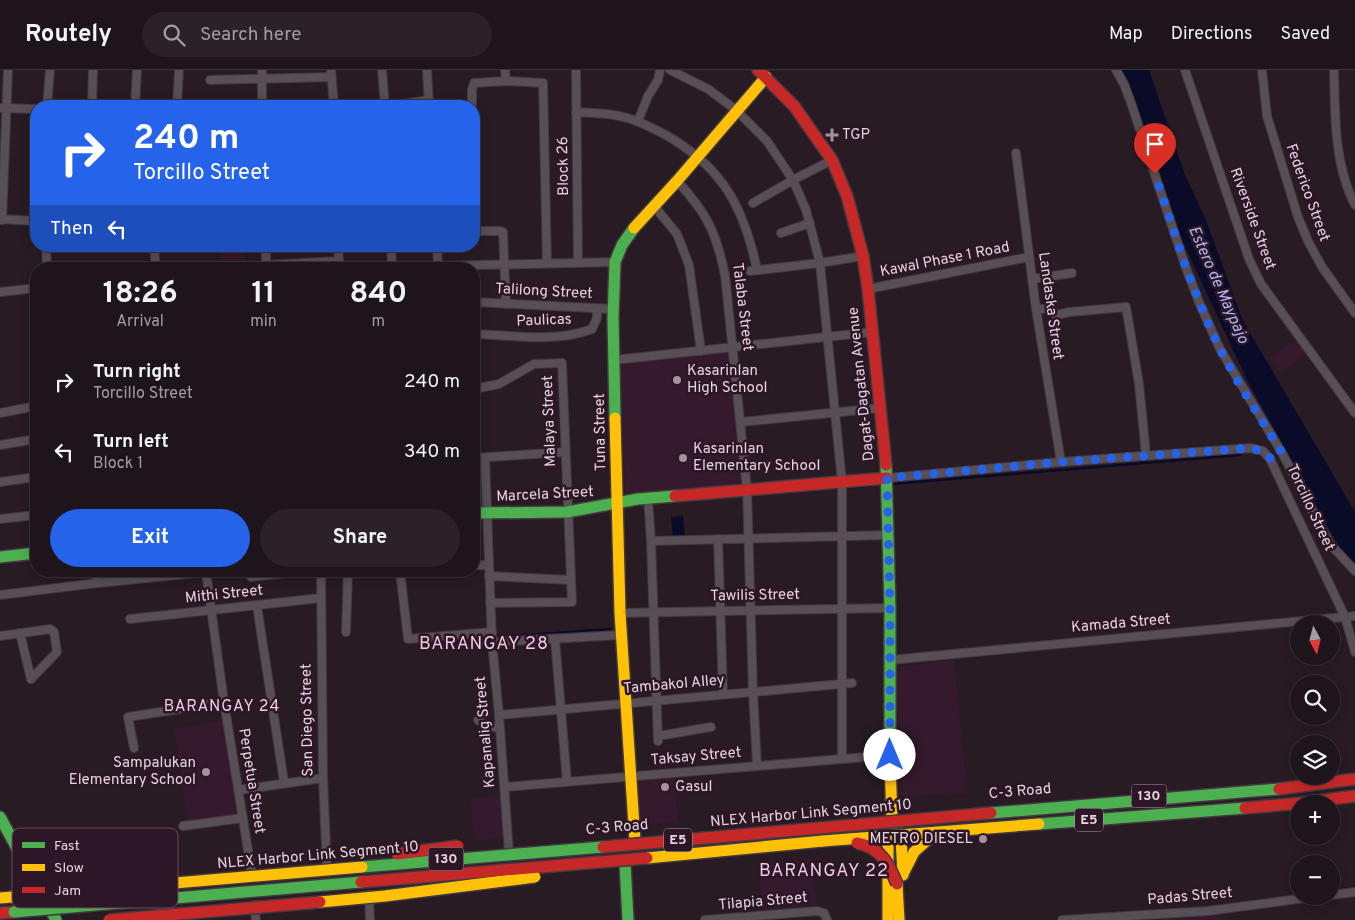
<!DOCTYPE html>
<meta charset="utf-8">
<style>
body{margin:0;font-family:Overpass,sans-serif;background:#2b2128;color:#f1f3f6;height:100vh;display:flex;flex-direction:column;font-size:19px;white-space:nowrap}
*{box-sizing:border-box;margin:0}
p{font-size:16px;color:#a19ea3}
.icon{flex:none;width:28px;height:28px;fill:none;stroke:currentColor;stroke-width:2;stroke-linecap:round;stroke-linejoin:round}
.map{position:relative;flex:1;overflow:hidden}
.side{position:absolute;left:30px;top:192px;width:450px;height:315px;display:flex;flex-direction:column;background:#1e141b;border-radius:20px;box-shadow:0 2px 12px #0003,0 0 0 1px #3c333a}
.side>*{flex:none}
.banner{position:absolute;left:30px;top:30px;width:450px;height:152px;border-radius:20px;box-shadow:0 2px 12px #0003,0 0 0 1px #3c333a;background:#2563eb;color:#fff;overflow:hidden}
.needle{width:32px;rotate:173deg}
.fabs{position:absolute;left:1290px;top:545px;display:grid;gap:10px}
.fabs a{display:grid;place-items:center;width:50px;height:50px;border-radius:50%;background:#1e141b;box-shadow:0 2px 12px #0003,0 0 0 1px #3c333a;font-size:25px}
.pin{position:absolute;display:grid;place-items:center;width:42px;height:42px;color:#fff;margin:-51px -21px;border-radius:50% 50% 50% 0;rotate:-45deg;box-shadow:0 0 5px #0007}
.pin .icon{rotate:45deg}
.me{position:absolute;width:55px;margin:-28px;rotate:0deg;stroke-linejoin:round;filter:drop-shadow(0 0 4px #0008)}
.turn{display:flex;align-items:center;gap:18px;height:105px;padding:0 20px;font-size:22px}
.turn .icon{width:65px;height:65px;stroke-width:2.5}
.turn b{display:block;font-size:35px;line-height:42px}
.then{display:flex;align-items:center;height:48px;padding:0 20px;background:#0003;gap:10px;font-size:19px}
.eta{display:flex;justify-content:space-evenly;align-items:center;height:85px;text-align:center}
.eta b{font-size:30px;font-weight:700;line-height:35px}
.cta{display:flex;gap:10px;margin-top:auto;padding:10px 20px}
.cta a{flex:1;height:58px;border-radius:30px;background:#2563eb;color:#fff;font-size:20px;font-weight:700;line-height:58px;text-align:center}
.cta a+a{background:#2b2128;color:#f1f3f6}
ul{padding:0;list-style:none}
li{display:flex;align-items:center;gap:15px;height:70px;padding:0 20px}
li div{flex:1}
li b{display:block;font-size:19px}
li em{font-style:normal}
header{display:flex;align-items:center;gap:30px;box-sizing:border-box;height:70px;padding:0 25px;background:#1e141b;border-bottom:1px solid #3c333a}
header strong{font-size:24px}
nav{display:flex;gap:28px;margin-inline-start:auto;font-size:18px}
.search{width:350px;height:45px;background:#2b2128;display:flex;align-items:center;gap:12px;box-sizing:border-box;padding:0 18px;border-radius:28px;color:#a19ea3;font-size:19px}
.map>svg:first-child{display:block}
.built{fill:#35192c}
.water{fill:#0a0b28}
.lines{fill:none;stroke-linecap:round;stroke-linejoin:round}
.stream{stroke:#0a0b28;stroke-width:2.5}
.street-casing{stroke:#42383f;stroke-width:10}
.fast-casing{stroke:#42383f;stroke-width:14}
.slow-casing{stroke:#42383f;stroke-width:14}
.jam-casing{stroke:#42383f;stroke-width:14}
.street{stroke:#584e55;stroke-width:8}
.fast{stroke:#4caf50;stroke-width:11}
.slow{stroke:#ffc107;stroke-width:11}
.jam{stroke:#c62828;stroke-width:11}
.fast-bridge-casing{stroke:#42383f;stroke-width:14;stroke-linecap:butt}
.slow-bridge-casing{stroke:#42383f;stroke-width:14;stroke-linecap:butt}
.jam-bridge-casing{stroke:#42383f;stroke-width:14;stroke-linecap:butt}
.fast-bridge{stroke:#4caf50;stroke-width:11}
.slow-bridge{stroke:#ffc107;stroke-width:11}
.jam-bridge{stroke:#c62828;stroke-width:11}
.route{stroke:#2563eb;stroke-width:9;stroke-dasharray:0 16.2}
.poi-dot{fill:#a2939d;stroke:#2d1626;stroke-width:2}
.labels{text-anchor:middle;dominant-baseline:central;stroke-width:5;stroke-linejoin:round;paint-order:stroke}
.shield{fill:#2d1626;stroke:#ad9ba7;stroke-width:1}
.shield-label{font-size:14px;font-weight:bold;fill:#e4d4de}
.poi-label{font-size:15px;fill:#e4d4de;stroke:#2d1626;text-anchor:start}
.street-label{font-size:15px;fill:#e4d4de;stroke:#2d1626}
.water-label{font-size:16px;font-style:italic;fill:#abbafa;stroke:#2d1626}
.neighbourhood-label{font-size:16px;letter-spacing:1px;fill:#edcce0;stroke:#2d1626}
.quarter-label{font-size:18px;letter-spacing:1px;fill:#edcce0;stroke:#2d1626}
.key{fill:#2d1626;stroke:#644f5d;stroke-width:1}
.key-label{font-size:14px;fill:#e4d4de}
</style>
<header>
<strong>Routely</strong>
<div class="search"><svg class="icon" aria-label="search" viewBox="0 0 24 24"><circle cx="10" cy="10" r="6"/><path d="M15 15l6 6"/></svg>Search here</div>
<nav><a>Map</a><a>Directions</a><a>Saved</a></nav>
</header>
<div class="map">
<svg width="1355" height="850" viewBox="0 0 1355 850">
<rect width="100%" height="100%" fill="#281b24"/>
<g class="built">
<path d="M219 176H245V199H220Z"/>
<path d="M1297 269 1307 284 1280 302 1269 287Z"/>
<path d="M732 280 746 415 625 423 623 360 617 291Z"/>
<path d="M954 590 967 723 900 727 897 597Z"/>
<path d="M223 651 239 745 188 753 174 659Z"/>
<path d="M674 708 678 752 640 755 636 711Z"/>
<path d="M503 725 506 767 474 771 470 728Z"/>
<path d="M812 789 816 835 763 840 758 793Z"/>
<path d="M1220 844 1221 850H1147Z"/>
</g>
<g class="water">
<path d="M1121 0H1149L1185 105 1204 145 1243 251 1355 442V493L1340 478 1326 454 1247 310 1177 159Z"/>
<path d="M683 446 685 466 673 467 671 447Z"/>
</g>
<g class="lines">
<g class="stream">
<path d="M891 414 1241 385"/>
<path d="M844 418 884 414"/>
<path d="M755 425 840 418"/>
<path d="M496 567 610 559"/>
</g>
<g class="street-casing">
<g id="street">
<path d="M331 0 334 36"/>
<path d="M382 0 385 36"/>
<path d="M427 0 429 36"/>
<path d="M505 0 506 11"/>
<path d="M576 0 578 192"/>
<path d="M670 0 708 19 736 40 767 71 793 110 806 140 820 193 842 412V689"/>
<path d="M1116 0 1124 14 1131 33 1186 198 1199 232 1220 279 1282 383 1330 474 1355 501"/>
<path d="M1185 0 1249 189 1261 214 1355 343"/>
<path d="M1262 0 1267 46 1298 147 1308 171 1322 197 1355 243"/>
<path d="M1334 0C1335 44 1334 95 1355 135"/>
<path d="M210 10 331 7"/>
<path d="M47 36 50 0"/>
<path d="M92 36 93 0"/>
<path d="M135 36 137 0"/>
<path d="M177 36 179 0"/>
<path d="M262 36V0"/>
<path d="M390 36 429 30"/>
<path d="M472 36V20L474 13 506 11 543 13 547 193"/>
<path d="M0 38 36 39"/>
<path d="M576 42C589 43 602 43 614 45 633 48 648 56 664 64 722 96 744 137 757 200"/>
<path d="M638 51 648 26 658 10 660 0"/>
<path d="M1016 83 1036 239 1061 392"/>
<path d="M677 111C707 143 716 162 725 205L747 419 753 622 757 695"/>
<path d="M474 120 475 160 476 161H501L503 162 506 234"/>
<path d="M753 133 793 110 832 90"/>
<path d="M654 136 677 164 689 195 701 281"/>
<path d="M0 149 36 151"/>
<path d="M2 150 8 0"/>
<path d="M781 163 810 153"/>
<path d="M46 176 47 199"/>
<path d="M154 176 156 199"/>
<path d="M391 176 392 199"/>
<path d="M437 176 438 199"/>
<path d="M266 195 339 191 338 176"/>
<path d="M438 196 615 192"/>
<path d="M189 199 210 197"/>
<path d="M266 199V176"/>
<path d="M750 201 820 193 863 186"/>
<path d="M1032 209 1072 203"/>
<path d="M868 219 1029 187"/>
<path d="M0 222 36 218"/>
<path d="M474 232 613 239"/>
<path d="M1036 239H1051L1055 245 1070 242 1126 237 1139 314 1146 385"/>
<path d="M474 264C512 265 556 273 592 259L597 248V239"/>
<path d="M614 290 872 262"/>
<path d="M474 319 499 314 534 294 562 293 572 532 490 533"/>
<path d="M0 343 36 336"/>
<path d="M741 352 880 338"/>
<path d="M0 375 36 369"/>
<path d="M474 388 565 382"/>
<path d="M485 388 492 572 499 645 509 783"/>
<path d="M887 408 1061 392 1251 378 1263 381 1270 389 1345 547 1355 582"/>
<path d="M0 412 36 407"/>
<path d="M648 428 651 471 658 671"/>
<path d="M0 449 36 445"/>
<path d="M718 469 723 624"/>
<path d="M651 471 889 465"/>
<path d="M474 495H489"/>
<path d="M96 501 97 513"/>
<path d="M247 501 251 507 302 501"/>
<path d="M321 501 323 708 327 799"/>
<path d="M400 501 408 569 492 562"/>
<path d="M206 502 224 632 252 805"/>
<path d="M489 506 571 510"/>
<path d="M0 525 97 513 216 501"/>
<path d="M257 536 284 712"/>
<path d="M620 543 890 538"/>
<path d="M130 549 321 528"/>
<path d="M346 562 348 501"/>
<path d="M20 563 31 609"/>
<path d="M0 566 50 559 54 562 57 582 31 609"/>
<path d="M555 569 567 712"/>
<path d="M492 572 621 565"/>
<path d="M890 590 1355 546"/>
<path d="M499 645 852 613"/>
<path d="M478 650 487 656 500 658"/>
<path d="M658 666 711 657"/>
<path d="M134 678 128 647 224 632"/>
<path d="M505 717 890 685"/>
<path d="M239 720 323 708"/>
<path d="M183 756 243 748"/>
<path d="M369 825 370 850"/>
<path d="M1331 825 1355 822"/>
<path d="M254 835 256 850"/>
<path d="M705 850 817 841 824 843 827 850"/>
<path d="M1062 850 1208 841 1320 826"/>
</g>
</g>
<g class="fast-casing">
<g id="fast">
<path d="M615 348 613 248 615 192 622 175 634 158"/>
<path d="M886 395 890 538V692"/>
<path d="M474 443 567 442 638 429 675 426"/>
<path d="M0 487 36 483"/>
<path d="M0 747 56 850"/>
<path d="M625 793 628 850"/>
</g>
</g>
<g class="slow-casing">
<g id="slow">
<path d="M634 158 677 111 766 7"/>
<path d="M615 348 620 543 635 771"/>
<path d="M897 759 901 768 903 805"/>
<path d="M647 788 823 771"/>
<path d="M903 804 914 782 932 766"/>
<path d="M897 814 899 850"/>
<path d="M888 850V770L892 748 890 692"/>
</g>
</g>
<g class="jam-casing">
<g id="jam">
<path d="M758 0 794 36 832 90 847 126 863 186 868 219 886 395"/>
<path d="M675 426 887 408"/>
<path d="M0 843 14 842"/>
</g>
</g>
<use href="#street" class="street"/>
<use href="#fast" class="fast"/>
<use href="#slow" class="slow"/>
<use href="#jam" class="jam"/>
<g class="fast-bridge-casing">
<g id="fast-bridge">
<path d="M991 743 1279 719"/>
<path d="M1039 754 1245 738"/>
<path d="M362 797 603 777"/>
<path d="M14 842 361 812"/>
</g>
</g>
<g class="slow-bridge-casing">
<g id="slow-bridge">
<path d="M823 771 1039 754"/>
<path d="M0 828 362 797"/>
<path d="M320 832 385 826 535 807"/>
</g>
</g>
<g class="jam-bridge-casing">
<g id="jam-bridge">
<path d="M1279 719 1355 709"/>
<path d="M1245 738 1302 733 1355 726"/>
<path d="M857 773C880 777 889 794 897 814"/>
<path d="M603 777 991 743"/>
<path d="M397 784 458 776"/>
<path d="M361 812 647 788"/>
<path d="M109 850 320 832"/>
</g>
</g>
<use href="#fast-bridge" class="fast-bridge"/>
<use href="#slow-bridge" class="slow-bridge"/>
<use href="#jam-bridge" class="jam-bridge"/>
</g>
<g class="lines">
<path class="route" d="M890 685V538L887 408 1061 392 1251 378 1263 382 1270 388 1282 383 1238 312 1220 279 1207 251 1186 198 1155 104"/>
</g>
<g class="poi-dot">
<path d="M829.5 57.5h5v5h5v5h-5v5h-5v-5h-5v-5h5z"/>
<circle cx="677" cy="310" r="5"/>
<circle cx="683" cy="388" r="5"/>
<circle cx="206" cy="702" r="5"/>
<circle cx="665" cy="717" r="5"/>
<circle cx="983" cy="769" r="5"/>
</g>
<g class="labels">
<g class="shield">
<rect x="1131.5" y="714.5" width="35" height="23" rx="4"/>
<rect x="1075" y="738.5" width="28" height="23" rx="4"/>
<rect x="664" y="758.5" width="28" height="23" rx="4"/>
<rect x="428.5" y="777.5" width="35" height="23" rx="4"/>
</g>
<g class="shield-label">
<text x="1149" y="726">130</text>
<text x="1089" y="750">E5</text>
<text x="678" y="770">E5</text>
<text x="446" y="789">130</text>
</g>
<g class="poi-label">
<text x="842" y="65">TGP</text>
<text x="687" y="301">Kasarinlan<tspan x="687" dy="17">High School</tspan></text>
<text x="693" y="379">Kasarinlan<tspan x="693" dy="17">Elementary School</tspan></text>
<text x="196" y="693" text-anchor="end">Sampalukan<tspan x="196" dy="17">Elementary School</tspan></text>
<text x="675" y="717">Gasul</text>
<text x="973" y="769" text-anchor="end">METRO DIESEL</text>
</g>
<g class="street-label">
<text transform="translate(564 96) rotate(-91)">Block 26</text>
<text transform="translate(1307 123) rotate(70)">Federico Street</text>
<text transform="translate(1252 149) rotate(70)">Riverside Street</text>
<text transform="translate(945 190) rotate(-11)">Kawal Phase 1 Road</text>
<text transform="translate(544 222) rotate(3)">Talilong Street</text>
<text transform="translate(1050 236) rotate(82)">Landaska Street</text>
<text transform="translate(742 237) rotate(83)">Talaba Street</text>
<text transform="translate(544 251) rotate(-2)">Paulicas</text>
<text transform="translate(862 314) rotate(-96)">Dagat-Dagatan Avenue</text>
<text transform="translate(550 351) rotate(-92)">Malaya Street</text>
<text transform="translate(601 362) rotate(-91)">Tuna Street</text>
<text transform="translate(545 425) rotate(-3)">Marcela Street</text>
<text transform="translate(1310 438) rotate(65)">Torcillo Street</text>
<text transform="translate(224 525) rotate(-6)">Mithi Street</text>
<text transform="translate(755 526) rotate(-1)">Tawilis Street</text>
<text transform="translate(1121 554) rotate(-5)">Kamada Street</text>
<text transform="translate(674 615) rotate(-5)">Tambakol Alley</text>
<text transform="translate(308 650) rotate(-91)">San Diego Street</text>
<text transform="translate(486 662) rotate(-95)">Kapanalig Street</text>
<text transform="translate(696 687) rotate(-5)">Taksay Street</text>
<text transform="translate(251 711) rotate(81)">Perpetua Street</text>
<text transform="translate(1020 722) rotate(-5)">C-3 Road</text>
<text transform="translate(811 744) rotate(-5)">NLEX Harbor Link Segment 10</text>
<text transform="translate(617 758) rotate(-5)">C-3 Road</text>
<text transform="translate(318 786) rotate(-5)">NLEX Harbor Link Segment 10</text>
<text transform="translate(1190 827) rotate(-5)">Padas Street</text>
<text transform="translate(763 832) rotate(-5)">Tilapia Street</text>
</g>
<g class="water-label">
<text transform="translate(1218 215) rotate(66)">Estero de Maypajo</text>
</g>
<g class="neighbourhood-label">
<text x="222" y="637">BARANGAY 24</text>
</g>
<g class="quarter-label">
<text x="484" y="574">BARANGAY 28</text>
<text x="824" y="801">BARANGAY 22</text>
</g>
</g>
<rect x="12" y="758" width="166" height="80" rx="8" class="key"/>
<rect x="22" y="772" width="23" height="6" fill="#4caf50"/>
<rect x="22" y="794" width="23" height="7" fill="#ffc107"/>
<rect x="22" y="817" width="23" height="6" fill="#c62828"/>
<g class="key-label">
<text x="54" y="780">Fast</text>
<text x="54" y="802">Slow</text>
<text x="54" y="825">Jam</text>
</g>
</svg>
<div class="fabs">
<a><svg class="needle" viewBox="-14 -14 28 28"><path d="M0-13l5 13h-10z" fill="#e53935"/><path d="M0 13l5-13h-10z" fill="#a19ea3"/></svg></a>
<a><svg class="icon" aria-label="search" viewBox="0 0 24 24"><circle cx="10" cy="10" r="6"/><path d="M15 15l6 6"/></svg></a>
<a><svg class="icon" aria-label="layers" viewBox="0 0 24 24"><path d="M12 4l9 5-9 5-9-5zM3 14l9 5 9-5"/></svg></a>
<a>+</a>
<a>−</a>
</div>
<div class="pin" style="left:1155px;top:104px;background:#d93025"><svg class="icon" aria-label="arrive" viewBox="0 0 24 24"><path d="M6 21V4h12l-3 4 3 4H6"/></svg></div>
<svg class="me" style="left:890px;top:685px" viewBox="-20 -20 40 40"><circle r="19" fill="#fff"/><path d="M0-13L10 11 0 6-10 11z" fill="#2563eb"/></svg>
<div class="banner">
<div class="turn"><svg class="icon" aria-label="right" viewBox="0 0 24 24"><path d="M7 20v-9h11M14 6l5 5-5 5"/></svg><div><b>240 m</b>Torcillo Street</div></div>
<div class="then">Then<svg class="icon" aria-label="left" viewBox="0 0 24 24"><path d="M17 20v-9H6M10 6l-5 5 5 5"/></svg></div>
</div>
<section class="side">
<div class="eta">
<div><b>18:26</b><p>Arrival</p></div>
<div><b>11</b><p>min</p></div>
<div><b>840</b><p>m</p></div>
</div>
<ul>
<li><svg class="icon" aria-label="right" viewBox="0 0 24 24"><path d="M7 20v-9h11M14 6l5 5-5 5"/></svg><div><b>Turn right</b><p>Torcillo Street</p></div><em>240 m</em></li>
<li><svg class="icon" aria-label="left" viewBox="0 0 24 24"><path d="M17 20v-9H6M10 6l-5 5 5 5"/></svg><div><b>Turn left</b><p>Block 1</p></div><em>340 m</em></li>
</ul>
<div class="cta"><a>Exit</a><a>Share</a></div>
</section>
</div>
